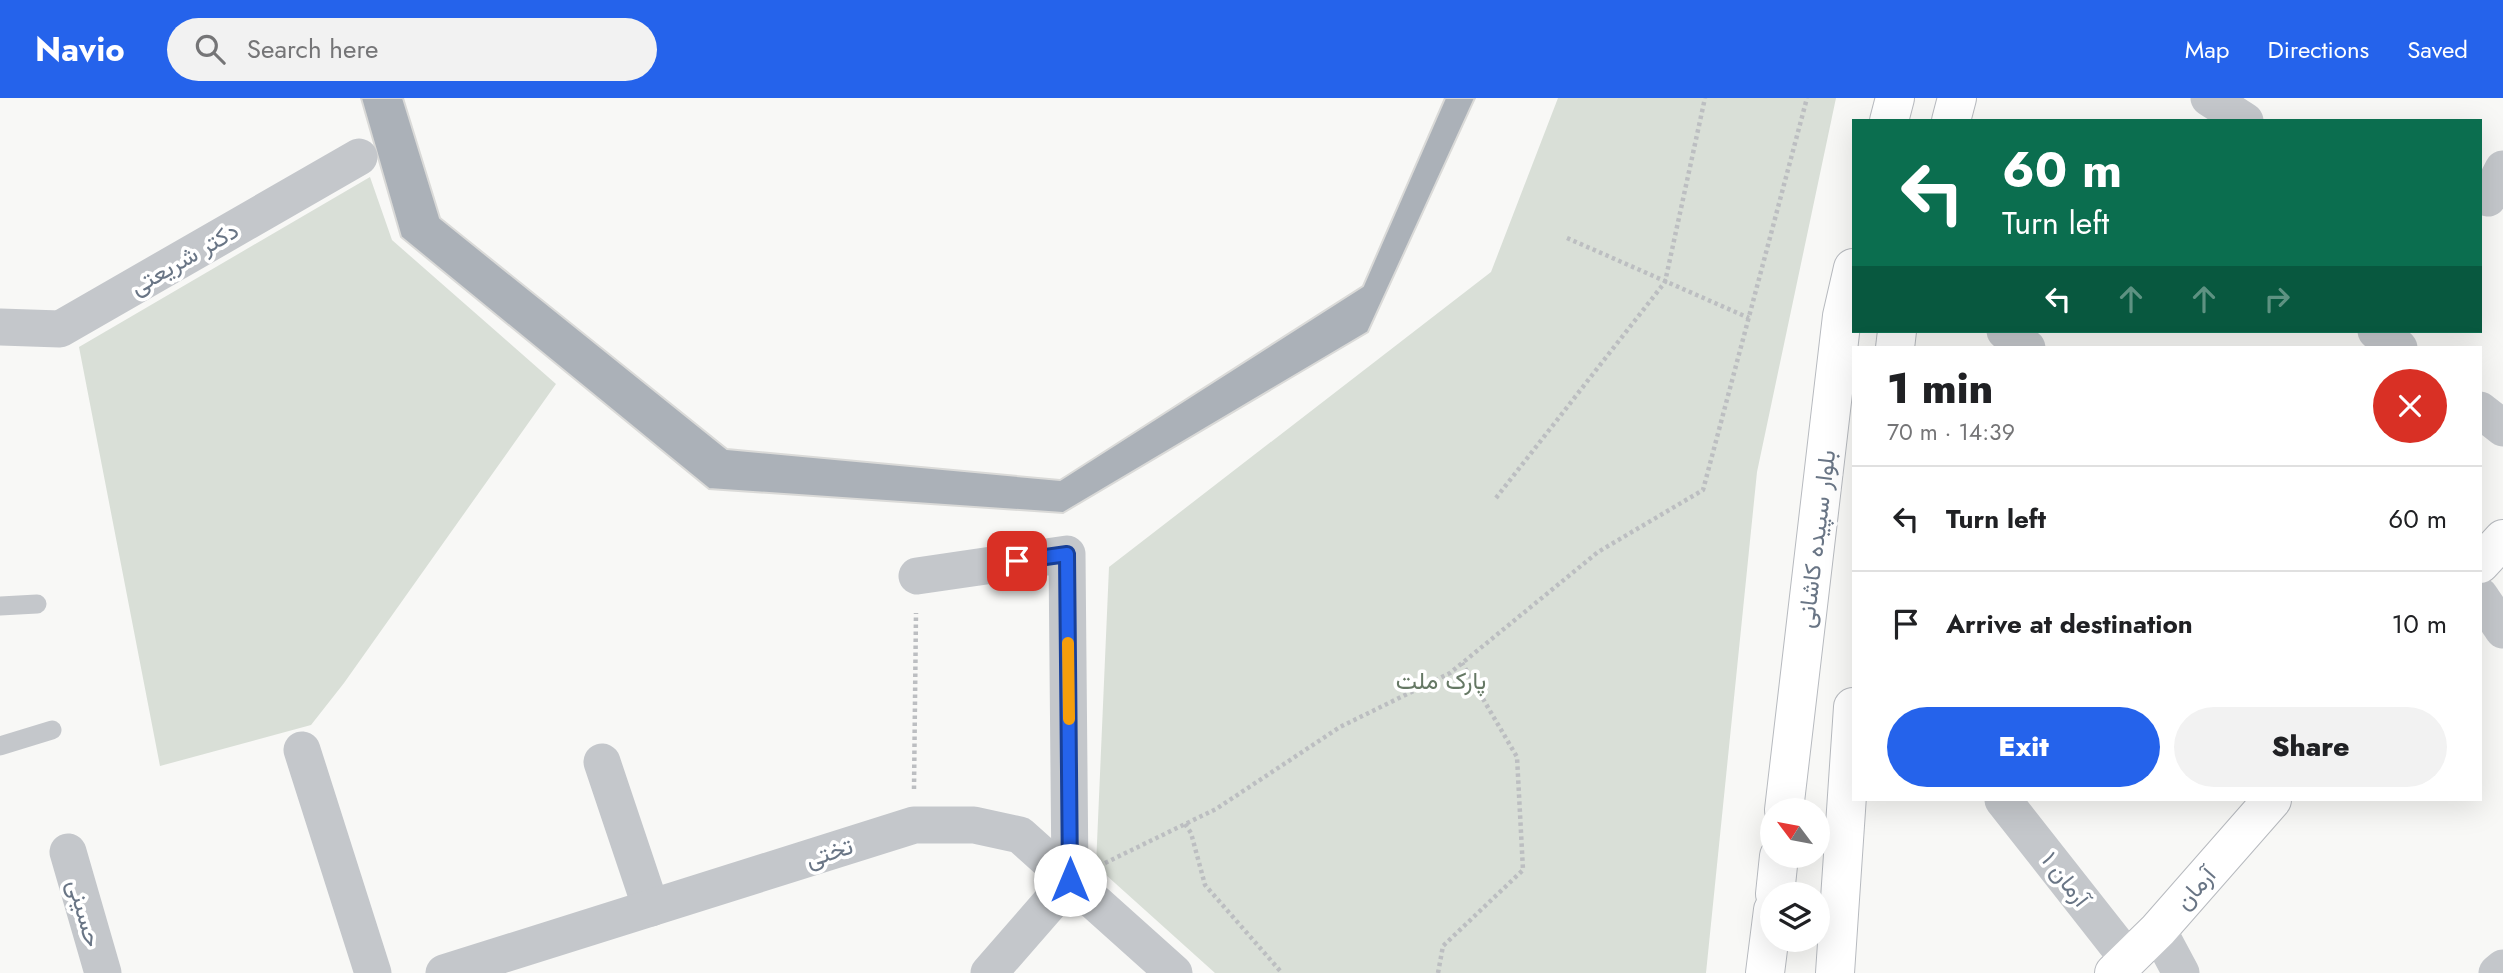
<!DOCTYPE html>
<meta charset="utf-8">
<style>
body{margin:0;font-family:Jost,Vazirmatn,sans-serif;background:#f2f2f2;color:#202124;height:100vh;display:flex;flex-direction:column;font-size:26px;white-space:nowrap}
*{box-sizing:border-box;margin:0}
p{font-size:23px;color:#757577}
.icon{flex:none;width:38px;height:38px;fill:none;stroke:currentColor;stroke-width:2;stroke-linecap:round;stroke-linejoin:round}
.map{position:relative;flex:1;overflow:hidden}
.panel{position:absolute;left:1852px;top:248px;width:630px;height:455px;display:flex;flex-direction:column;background:#fff;border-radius:0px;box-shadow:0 7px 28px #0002}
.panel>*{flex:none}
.top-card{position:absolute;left:1852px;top:21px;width:630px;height:214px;border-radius:0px;box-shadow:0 7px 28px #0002;background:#0b6e4f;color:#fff;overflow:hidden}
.needle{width:46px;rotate:302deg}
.fabs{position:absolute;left:1760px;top:700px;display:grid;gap:14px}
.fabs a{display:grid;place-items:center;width:70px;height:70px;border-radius:50%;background:#fff;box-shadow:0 7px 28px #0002;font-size:35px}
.pin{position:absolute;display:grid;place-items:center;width:60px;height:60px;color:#fff;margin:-30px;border-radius:14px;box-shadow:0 4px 10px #0006}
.me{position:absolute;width:77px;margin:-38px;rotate:0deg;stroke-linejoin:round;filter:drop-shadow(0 0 5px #0008)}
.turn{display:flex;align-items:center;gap:24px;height:147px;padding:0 35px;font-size:32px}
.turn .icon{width:91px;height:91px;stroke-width:2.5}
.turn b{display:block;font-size:49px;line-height:60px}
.lanes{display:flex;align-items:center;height:66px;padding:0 35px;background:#0003;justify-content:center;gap:35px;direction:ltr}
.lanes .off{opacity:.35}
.round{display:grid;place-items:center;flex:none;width:74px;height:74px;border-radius:37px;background:#f2f2f2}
.head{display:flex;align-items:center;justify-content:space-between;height:119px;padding:0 35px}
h1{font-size:42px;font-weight:800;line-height:52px}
.button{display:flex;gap:14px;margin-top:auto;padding:14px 35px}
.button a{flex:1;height:80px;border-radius:42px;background:#2563eb;color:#fff;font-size:28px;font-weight:800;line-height:80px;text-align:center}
.button a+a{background:#f2f2f2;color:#202124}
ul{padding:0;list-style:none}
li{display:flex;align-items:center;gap:21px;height:105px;padding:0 35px;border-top:2px solid #e0e0e0}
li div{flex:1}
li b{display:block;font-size:26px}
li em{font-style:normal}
header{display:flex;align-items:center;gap:42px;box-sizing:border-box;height:98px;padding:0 35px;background:#2563eb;color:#fff}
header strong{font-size:33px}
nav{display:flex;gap:38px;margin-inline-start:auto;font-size:24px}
.search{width:490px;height:63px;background:#f2f2f2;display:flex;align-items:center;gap:18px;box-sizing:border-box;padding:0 24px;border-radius:38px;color:#757577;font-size:26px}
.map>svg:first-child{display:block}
.green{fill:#d9dfd7}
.building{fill:#abb1b8;stroke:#dadad8;stroke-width:2}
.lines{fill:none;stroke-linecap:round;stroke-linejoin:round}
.secondary-casing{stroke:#b7babf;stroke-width:40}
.path{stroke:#bcbec1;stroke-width:4.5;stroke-dasharray:3.5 3.5;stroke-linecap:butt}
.lane{stroke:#c4c7cb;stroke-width:19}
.street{stroke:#c4c7cb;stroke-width:37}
.secondary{stroke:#fff;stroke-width:38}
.route-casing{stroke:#184099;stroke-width:18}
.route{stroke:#2563eb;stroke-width:12}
.slow{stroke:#f59e0b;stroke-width:12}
.labels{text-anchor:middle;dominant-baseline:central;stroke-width:7;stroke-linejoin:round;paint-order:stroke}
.street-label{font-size:24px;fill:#697585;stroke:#fff}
.park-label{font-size:24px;fill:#657864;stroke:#fff}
</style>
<header>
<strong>Navio</strong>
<div class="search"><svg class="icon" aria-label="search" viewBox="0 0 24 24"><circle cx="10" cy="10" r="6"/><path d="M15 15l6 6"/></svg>Search here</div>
<nav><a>Map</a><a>Directions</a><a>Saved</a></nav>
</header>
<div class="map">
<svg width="2503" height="875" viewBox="0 0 2503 875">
<rect width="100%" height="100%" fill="#f8f8f6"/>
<g class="green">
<path d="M1558 0H1836L1757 374 1706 875H1215L1096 768 1109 469 1491 174Z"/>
<path d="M370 79 392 142 556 286 344 585 311 627 160 668 79 249Z"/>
</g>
<path class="building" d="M361 0H403L440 120 727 351 1060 382 1363 188 1445 0H1475L1368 234 1063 415 709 391 401 139Z"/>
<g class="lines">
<g class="secondary-casing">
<g id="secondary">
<path d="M1889 23 1895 0"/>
<path d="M1951 23 1957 0"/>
<path d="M1895 250 1897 233"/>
<path d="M2480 466 2503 441"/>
<path d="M1784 712 1842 218 1853 170"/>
<path d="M1775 796 1779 758"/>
<path d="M1765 875 1773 812"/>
<path d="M1835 875 1853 609"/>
<path d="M2114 875 2158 832 2272 702"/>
</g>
</g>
<g class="path">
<path d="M1567 140 1749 220"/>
<path d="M1496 400 1665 184 1705 0"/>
<path d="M914 691 916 515"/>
<path d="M1185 726 1191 735 1205 787 1282 875"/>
<path d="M1105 765 1216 711 1340 629 1450 575 1598 454 1703 392 1807 0"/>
<path d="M1438 875 1443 848 1523 772 1517 659 1462 565"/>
</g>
<g class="lane">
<path d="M0 508 37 506"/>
<path d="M0 648 52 632"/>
</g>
<g class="street">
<path d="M2209 0 2245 23"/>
<path d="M2488 100 2503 71"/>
<path d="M0 229 60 231 359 59"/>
<path d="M2005 233 2027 250"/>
<path d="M2376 233 2399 250"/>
<path d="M2480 312 2503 330"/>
<path d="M917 478 1067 456 1070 782 989 875"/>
<path d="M2480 498 2503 532"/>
<path d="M302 652 373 875"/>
<path d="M602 664 651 810"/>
<path d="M2003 702 2128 861"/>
<path d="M68 754 103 875"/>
<path d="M2158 832 2181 875"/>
<path d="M444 875 914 727H974L1020 737 1174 875"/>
<path d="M2497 875 2503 870"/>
</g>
<use href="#secondary" class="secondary"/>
</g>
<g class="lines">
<g class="route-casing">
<path id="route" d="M1017 463 1067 456 1070 782"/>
</g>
<use href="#route" class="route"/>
<path class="slow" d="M1068 545 1069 621"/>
</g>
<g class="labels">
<g class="street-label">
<text transform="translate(184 160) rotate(-30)">دکتر شریعتی</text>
<text transform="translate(1816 441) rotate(-83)">بلوار سپیده کاشانی</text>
<text transform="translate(829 754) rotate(-18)">تختی</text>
<text transform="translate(2066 781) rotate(52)">آرمان ۱</text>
<text transform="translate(2195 790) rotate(-49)">آرمان</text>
<text transform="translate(85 815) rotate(74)">حسینی</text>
</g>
<g class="park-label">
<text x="1441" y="582">پارک ملت</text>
</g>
</g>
</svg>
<div class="fabs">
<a><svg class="needle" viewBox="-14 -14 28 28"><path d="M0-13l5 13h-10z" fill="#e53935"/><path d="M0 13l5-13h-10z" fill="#757577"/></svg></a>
<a><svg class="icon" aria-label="layers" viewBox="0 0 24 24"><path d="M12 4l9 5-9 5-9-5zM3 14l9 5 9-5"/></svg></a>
</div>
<div class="pin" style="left:1017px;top:463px;background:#d93025"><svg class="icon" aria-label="arrive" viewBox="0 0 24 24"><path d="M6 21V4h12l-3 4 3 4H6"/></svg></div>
<svg class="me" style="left:1070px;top:782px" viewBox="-20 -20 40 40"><circle r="19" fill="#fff"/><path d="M0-13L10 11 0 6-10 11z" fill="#2563eb"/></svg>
<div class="top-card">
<div class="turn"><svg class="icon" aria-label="left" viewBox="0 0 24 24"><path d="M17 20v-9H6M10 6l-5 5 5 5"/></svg><div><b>60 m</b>Turn left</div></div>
<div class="lanes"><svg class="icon" aria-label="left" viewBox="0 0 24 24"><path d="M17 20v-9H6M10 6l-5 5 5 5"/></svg><svg class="icon off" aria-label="ahead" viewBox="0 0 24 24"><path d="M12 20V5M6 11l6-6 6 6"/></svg><svg class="icon off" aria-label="ahead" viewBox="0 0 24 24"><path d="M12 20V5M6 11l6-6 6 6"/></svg><svg class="icon off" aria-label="right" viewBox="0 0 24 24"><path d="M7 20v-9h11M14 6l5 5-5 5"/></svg></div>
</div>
<section class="panel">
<div class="head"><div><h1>1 min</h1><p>70 m · 14:39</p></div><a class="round" style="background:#d93025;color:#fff"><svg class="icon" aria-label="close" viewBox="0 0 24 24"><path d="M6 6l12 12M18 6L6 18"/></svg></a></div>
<ul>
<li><svg class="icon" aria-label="left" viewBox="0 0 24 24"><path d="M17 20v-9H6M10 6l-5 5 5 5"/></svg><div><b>Turn left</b></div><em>60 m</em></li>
<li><svg class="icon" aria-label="arrive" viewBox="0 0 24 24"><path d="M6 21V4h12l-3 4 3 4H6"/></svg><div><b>Arrive at destination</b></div><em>10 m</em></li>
</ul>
<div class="button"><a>Exit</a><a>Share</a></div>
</section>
</div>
